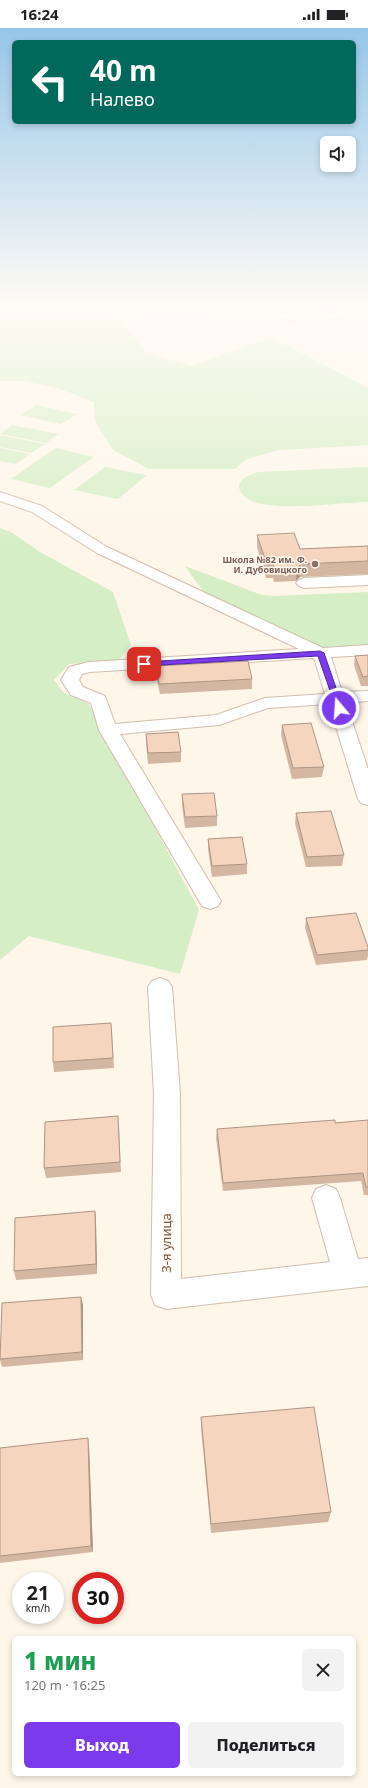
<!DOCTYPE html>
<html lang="ru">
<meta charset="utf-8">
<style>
body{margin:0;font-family:"Noto Sans",sans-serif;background:#f2f2f2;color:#202124;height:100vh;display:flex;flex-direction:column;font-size:15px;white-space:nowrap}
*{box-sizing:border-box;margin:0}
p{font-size:13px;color:#757577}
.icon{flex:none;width:22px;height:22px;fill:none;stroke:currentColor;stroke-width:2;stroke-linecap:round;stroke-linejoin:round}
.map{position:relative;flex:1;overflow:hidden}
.drawer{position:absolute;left:12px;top:1608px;width:344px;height:140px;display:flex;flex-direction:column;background:#fff;border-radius:6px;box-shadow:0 2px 6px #0003}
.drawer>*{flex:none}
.hud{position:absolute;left:12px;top:12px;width:344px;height:84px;border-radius:6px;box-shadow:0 2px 6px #0003;background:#00695c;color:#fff;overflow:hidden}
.controls{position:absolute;left:320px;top:108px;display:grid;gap:8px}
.controls a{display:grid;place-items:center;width:36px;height:36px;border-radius:6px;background:#fff;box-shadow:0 2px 6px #0003;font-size:20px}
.speed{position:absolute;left:12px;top:1544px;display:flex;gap:8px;font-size:20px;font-weight:700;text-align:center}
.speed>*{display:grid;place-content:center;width:52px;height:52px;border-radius:50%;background:#fff;box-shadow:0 2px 6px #0003;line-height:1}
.speed small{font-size:10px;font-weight:400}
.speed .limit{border:6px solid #d22;background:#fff;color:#111}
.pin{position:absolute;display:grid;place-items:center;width:34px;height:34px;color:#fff;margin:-17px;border-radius:8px;box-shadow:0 2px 6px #0006}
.me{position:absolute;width:44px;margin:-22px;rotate:342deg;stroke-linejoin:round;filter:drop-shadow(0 0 3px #0008)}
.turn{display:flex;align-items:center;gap:14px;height:84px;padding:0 12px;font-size:18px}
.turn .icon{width:52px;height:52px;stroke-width:2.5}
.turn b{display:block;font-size:28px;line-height:34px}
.round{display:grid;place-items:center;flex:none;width:42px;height:42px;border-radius:6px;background:#f2f2f2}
.head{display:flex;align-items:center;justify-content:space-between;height:68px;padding:0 12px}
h1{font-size:24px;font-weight:800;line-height:30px;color:#1e9e55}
.button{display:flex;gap:8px;margin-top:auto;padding:8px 12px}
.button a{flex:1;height:46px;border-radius:6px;background:#7c3aed;color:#fff;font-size:16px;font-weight:800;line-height:46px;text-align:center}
.button a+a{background:#f2f2f2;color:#202124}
.status{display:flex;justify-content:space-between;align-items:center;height:28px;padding:0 20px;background:#fff;direction:ltr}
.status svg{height:11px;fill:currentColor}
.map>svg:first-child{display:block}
.green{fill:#d5eec5}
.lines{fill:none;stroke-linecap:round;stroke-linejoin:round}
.minor-casing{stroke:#d2beac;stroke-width:2}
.minor{fill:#fff;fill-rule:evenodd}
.wall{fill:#d4b7a3}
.shaded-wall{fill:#ac9585}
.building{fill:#f6d5be;stroke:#ac9585}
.route{fill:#7c3aed;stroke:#51269a}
.education-dot{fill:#8d6e63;stroke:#fffaf1;stroke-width:1.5}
.labels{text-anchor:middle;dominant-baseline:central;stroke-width:3;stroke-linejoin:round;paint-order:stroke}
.far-education-label{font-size:9px;font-weight:bold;fill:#785e54;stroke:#fffaf1;text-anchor:end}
.near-street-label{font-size:13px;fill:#7b5c49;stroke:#fffaf1}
</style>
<div class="status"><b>16:24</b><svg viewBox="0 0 49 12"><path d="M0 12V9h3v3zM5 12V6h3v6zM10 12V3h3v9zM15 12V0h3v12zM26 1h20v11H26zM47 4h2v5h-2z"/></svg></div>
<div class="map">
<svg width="368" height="1760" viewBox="0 0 368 1760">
<rect width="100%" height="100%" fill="#fef6e9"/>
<g class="green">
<path d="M10 276H195L211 293 119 283 126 300 146 324 191 338 271 309 368 360V417L279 422 247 431 235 441H149L113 422 95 393 94 374 60 361 25 353H0V281Z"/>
<path d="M36 377 77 386 61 396 20 387Z"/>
<path d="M12 397 59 406 46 415 0 406Z"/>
<path d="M0 407 45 416 31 425 0 419Z"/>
<path d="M0 420 30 426 16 436 0 433Z"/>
<path d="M56 420 94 429 50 460 11 451Z"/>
<path d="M105 439 147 447 118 471 74 462Z"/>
<path d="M368 439V474C337 475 283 483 255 474 247 472 233 462 242 452 246 448 252 446 258 444Z"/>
<path d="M0 500 11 504 40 524 113 564 131 617 118 633 69 636 54 652 64 665 89 676 199 882 180 946 29 908 0 932Z"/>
<path d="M185 538 262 567 274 568 368 564V619L324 621 205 566Z"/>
</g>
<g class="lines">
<g class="minor-casing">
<g id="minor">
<path d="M246 276C261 276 265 282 279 284 308 290 339 286 368 279V285C338 293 270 301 246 276Z"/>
<path d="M0 464 42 478 107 519 323 620 368 617V627L331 629 342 664 368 663V673L346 675 368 741V777L361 775 358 771 329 676 268 680 219 697 120 706 221 873 218 878 210 881 202 878 99 702 91 675 71 667 61 652 69 639 89 634 299 621 97 525 32 484 0 473ZM314 630 325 666 265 670 216 687 115 696 105 668 83 659 79 652 82 646 90 644Z"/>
<path d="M368 547V557L304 560 299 558 296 555 299 552 304 550Z"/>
<path d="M160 950 168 953 172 959 180 1066 181 1251 330 1234 312 1170 316 1161 326 1157 336 1161 340 1170 358 1231 368 1230V1258L166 1281 155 1277 151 1267 154 1066 148 959 152 953Z"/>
</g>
</g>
<use href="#minor" class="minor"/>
</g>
<g class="wall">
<path d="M272 276H344L326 285 324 282 312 279 304 283Z"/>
<path d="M257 507 300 521 368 518V546L300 549 296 553 274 554 273 550H266L257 519Z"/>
<path d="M368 627V658H361L354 637 355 628Z"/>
<path d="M156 638 252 651V661L160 666 156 648Z"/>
<path d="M282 697 324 739 322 749 292 751 281 707Z"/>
<path d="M146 706 181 724V734L148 736 146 716Z"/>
<path d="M182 766 217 788V798L185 800 182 777Z"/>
<path d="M296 785 344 827 342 838 306 839 295 795Z"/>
<path d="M208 811 247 836V846L212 849 208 821Z"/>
<path d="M306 890 368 919V927L367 932 316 937 305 900Z"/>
<path d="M112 1005 114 1040 54 1044 53 1034Z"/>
<path d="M368 1092V1167H364L361 1153 223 1163 216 1110 217 1101 335 1095Z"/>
<path d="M119 1098 121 1144 46 1150 44 1140Z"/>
<path d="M95 1183 96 1193 97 1246 16 1252 14 1243Z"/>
<path d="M81 1269 83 1277V1332L2 1339 0 1332V1318Z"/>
<path d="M201 1389 331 1484 328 1494 211 1505 201 1400Z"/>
<path d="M89 1418 93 1524 0 1535V1420Z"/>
</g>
<g class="shaded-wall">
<path d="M305 276H312V279L304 283Z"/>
<path d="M329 276H344L326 285 327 278Z"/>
<path d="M301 536 300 549 296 553 297 540Z"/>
<path d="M95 1183 96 1193 97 1246 96 1236Z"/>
<path d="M81 1269 83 1277V1332L82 1324Z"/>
<path d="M88 1410 89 1418 93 1524 91 1518Z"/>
</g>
<g class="building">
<path d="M294 505 300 521 368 518V533L301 536 297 540 275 541 273 537H267L257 507Z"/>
<path d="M368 627V648L363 649 355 628Z"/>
<path d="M248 633 252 651 159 656 156 638Z"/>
<path d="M311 695 324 739 293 740 282 697Z"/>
<path d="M178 704 181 724 148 725 146 706Z"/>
<path d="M214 765 217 788 185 789 182 766Z"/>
<path d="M331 783 344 827 307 829 296 785Z"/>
<path d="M242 809 247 836 212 838 208 811Z"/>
<path d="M356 885 368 919V922L317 927 306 890Z"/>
<path d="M111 995 113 1030 53 1034V999Z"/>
<path d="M118 1088 120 1134 44 1140 45 1094Z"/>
<path d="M335 1092V1095L368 1092V1159H366L363 1145 223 1155 217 1101Z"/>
<path d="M95 1183 96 1236 14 1243 15 1190Z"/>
<path d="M81 1269 82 1324 0 1331 2 1275Z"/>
<path d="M314 1379 331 1484 211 1496 201 1389Z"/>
<path d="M88 1410 91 1518 0 1528V1420Z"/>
</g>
<linearGradient id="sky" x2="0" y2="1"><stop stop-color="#96c6e9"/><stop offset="0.53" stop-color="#fffbf5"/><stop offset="1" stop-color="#fffbf5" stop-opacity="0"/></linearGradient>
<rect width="368" height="523" fill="url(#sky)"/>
<path class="route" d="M320 623 324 625 343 680 342 682 336 680 318 628 144 638 140 636 144 634Z"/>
<circle class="education-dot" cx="315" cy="536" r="4"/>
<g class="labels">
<g class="far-education-label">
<text x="307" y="531">Школа №82 им. Ф.<tspan x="307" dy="10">И. Дубовицкого</tspan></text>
</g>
<g class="near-street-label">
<text transform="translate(166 1215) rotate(-90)">3-я улица</text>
</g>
</g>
</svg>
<div class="controls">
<a><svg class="icon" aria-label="sound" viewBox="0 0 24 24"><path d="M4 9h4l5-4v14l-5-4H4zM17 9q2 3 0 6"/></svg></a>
</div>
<div class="speed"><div>21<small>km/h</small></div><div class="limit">30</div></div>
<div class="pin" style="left:144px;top:636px;background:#d93025"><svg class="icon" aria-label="arrive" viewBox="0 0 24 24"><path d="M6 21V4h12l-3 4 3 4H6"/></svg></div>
<svg class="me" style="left:339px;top:680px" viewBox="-20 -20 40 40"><circle r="17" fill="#7c3aed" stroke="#fff" stroke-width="3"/><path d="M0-11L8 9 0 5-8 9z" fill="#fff"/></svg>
<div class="hud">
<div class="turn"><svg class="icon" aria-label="left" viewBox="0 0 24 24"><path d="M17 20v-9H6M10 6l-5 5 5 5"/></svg><div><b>40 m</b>Налево</div></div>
</div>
<section class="drawer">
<div class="head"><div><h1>1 мин</h1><p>120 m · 16:25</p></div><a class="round"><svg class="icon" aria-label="close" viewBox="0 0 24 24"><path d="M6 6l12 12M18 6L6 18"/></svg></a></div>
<div class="button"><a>Выход</a><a>Поделиться</a></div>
</section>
</div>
